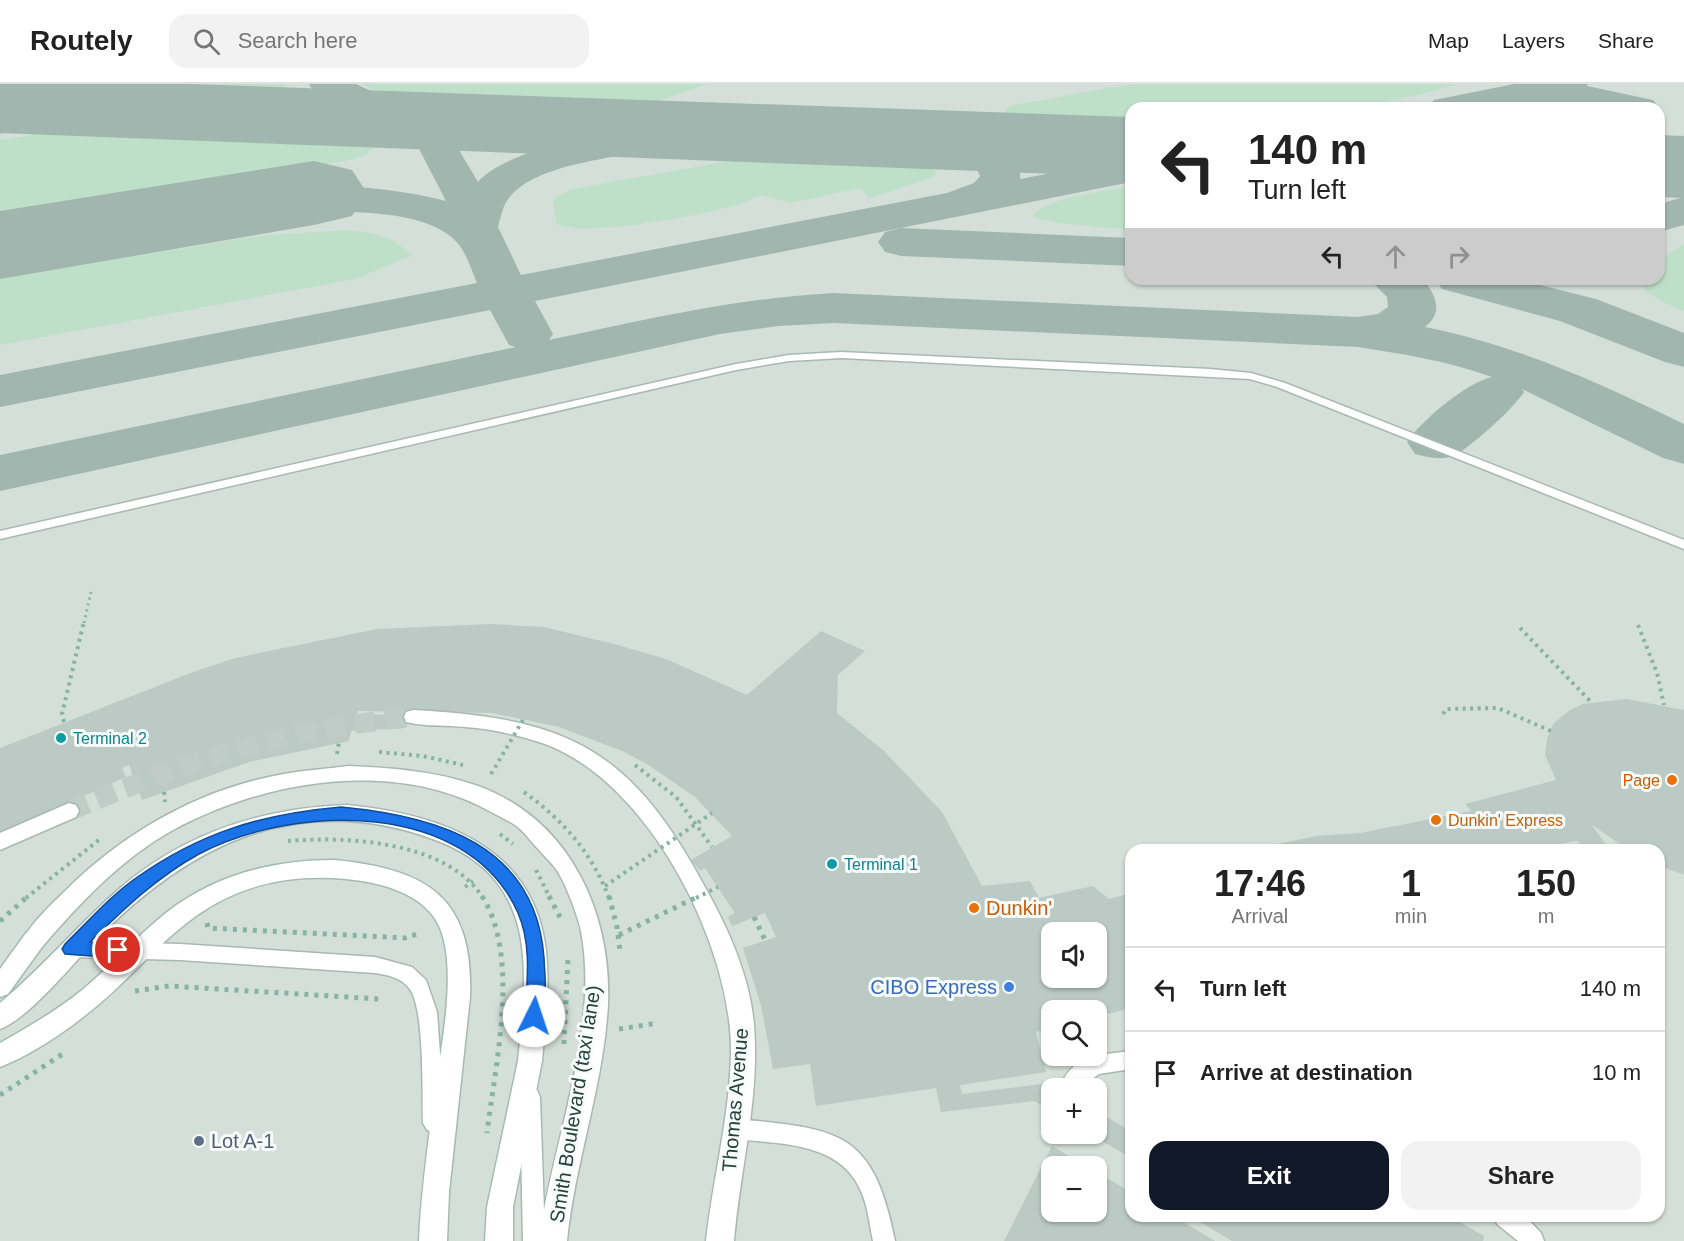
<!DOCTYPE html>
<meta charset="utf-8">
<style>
body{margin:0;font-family:Helvetica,sans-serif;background:#f2f2f2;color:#222;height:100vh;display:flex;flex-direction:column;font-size:22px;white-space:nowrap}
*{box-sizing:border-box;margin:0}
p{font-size:20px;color:#767676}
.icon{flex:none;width:33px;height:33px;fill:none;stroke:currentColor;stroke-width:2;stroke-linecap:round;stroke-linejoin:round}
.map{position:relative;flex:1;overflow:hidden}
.panel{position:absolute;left:1125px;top:760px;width:540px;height:378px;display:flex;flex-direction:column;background:#fff;border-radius:18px;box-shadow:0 2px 4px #0004}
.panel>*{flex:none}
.guide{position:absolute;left:1125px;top:18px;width:540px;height:183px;border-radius:18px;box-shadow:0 2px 4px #0004;background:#fff;color:#222;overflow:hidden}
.fabs{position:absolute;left:1041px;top:838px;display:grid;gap:12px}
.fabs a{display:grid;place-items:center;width:66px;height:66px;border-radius:12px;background:#fff;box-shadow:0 2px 4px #0004;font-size:30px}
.pin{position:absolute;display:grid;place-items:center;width:51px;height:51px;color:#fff;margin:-26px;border:3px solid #fff;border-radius:50%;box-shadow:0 2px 6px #0007}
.me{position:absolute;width:66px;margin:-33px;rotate:4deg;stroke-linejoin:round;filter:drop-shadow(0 0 4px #0008)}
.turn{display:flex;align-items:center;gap:21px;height:126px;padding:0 24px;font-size:27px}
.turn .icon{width:78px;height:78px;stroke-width:2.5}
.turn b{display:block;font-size:42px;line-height:51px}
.lanes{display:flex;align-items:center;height:57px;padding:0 24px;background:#0003;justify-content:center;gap:30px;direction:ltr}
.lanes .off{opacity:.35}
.eta{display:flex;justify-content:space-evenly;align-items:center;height:102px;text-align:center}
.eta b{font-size:36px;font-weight:700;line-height:42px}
.primary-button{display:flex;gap:12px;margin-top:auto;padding:12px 24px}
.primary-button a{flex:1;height:69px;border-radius:18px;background:#111827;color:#fff;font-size:24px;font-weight:700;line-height:69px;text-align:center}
.primary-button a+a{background:#f2f2f2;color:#222}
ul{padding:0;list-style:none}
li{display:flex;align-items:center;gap:18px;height:84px;padding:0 24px;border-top:2px solid #e0e0e0}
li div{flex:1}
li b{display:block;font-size:22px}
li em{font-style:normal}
header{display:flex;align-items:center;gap:36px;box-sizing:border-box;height:84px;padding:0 30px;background:#fff;border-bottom:2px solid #e0e0e0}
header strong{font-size:28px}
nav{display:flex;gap:33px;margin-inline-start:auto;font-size:21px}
.search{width:420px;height:54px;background:#f2f2f2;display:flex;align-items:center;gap:15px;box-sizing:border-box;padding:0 21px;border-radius:18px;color:#767676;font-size:22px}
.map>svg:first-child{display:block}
.built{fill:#d4dfda;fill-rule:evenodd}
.green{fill:#bfe0c8}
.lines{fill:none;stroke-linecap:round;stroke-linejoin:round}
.taxiway{fill:#a2b6b0;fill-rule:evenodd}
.runway{fill:#a2b6b0;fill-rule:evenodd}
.building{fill:#bbcac4;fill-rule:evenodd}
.street-tunnel{stroke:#bfccc8;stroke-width:20;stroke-dasharray:20 10;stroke-linecap:butt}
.lane-casing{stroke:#a8b8b2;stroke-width:3}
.street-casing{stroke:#a8b8b2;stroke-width:3}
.secondary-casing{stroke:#a4bbb3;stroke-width:3}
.path-far2{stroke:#86b3a5;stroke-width:3;stroke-dasharray:2 4;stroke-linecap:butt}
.path-far1{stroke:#86b3a5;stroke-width:4;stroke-dasharray:3 4.5;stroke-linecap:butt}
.path{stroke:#86b3a5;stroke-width:5;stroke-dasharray:4 6;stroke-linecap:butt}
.lane{fill:#fff;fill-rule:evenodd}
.street{fill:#fff;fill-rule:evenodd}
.secondary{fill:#fff;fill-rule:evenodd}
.path-bridge-far1{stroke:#86b3a5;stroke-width:4;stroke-dasharray:3 4.5;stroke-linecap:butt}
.path-bridge{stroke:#86b3a5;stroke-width:5;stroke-dasharray:4 6;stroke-linecap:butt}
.route{fill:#1a73e8;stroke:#114b97;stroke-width:1.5}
.culture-dot{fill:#0f9aa8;stroke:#f7fbf9;stroke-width:2}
.food-dot{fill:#e8710a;stroke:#f7fbf9;stroke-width:2}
.shop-dot{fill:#3f7fe0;stroke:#f7fbf9;stroke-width:2}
.service-dot{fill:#5c6f8a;stroke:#f7fbf9;stroke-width:2}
.labels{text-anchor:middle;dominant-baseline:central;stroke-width:6;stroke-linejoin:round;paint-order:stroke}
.culture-label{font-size:16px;fill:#0d838f;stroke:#f7fbf9;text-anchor:start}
.food-label{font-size:16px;fill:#c56008;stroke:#f7fbf9;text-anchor:end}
.near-food-label{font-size:20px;fill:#c56008;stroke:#f7fbf9;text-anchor:start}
.near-shop-label{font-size:20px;fill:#366cbe;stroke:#f7fbf9;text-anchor:end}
.near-street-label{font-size:20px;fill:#24423a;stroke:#f7fbf9}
.near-service-label{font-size:20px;fill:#4e5e75;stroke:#f7fbf9;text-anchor:start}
</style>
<header>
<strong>Routely</strong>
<div class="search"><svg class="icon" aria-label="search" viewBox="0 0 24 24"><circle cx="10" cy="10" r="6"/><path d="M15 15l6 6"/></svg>Search here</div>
<nav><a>Map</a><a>Layers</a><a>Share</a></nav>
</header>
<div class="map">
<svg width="1684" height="1157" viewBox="0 0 1684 1157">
<rect width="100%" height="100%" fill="#e6efeb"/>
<path class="built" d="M0 0H1684V1157H0ZM1131 24H1659V195H1131ZM1131 766H1659V1132H1131ZM1052 849H1096V894H1052ZM1052 927H1096V972H1052ZM1052 1005H1096V1050H1052ZM1052 1083H1096V1128H1052Z"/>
<g class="green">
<path d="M123 0H287C268 22 161 10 130 9L122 4Z"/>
<path d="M361 0H708L652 19 584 24 420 19 388 12Z"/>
<path d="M1132 0H1457L1422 10 1353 24H1131V44L1030 40 1014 37 1005 31 1007 24 1013 21Z"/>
<path d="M69 45 364 54 374 63 365 71 351 76 0 132V56Z"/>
<path d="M745 74 924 80 930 82 937 89 931 94 870 114 860 104 791 119 762 111C734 124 698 131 666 136 656 138 649 137 639 141L582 145 557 141 553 122 555 114 572 105Z"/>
<path d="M1131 102V146L1059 139 1033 133C1041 114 1110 106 1131 102Z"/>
<path d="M347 146C372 148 395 152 411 172L355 195 0 261V193L266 151Z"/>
<path d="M1684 159V226L1681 227 1647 209 1638 195H1659V177Z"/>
</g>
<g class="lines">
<g class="taxiway">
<path d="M63 0H112L107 8 0 50V25Z"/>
<path d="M309 0H356L432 35 447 46 478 98C500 70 606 42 639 51L645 59 639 67C601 77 526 82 505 120 502 127 500 135 498 143L521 191 947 109 974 99 980 92C973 67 921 69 899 63L893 55 899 47C927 40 1026 53 1020 95L1131 74V98L535 217 553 250 549 256C644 236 737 214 834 209L1358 233 1378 230 1388 223 1387 213 1369 195H1423C1436 211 1444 228 1425 243 1519 262 1598 298 1684 340V380L1663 374 1522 305 1524 308C1513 325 1475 359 1457 370 1444 377 1430 374 1415 370L1407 358C1422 336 1466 299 1492 293 1448 277 1403 270 1358 263L834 239 778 242 720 250 0 407V371L516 263 509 261 490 226 0 323V291L477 199C472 187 467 172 460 162 426 115 299 129 248 133L233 129 226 120 233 111C297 95 383 101 446 117L417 61 404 51 314 8Z"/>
<path d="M1514 0H1588L1587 2 1653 16 1659 24 1519 21 1503 24H1428L1434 16Z"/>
<path d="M1684 113V141L1659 148V120Z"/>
<path d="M901 144 1131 154V182L901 172 885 168 878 158 885 148Z"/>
<path d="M1435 195H1516L1596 215 1684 249V283L1665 278 1560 237 1442 205Z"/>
</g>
<g class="runway">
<path d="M0 0H189L1131 33V93L0 49Z"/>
<path d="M1659 51 1684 52V114L1659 113Z"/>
<path d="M314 77 352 86 367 109 352 132 314 141 0 195V127Z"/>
</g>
</g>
<g class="building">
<path d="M491 540 544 543 618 561 666 575 747 611 821 547 865 567 838 591 837 629 883 666 942 728 982 802 1030 797 1039 814 1093 802 1109 815 1131 809V924L1096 933V927H1052V944L1036 948 1046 988 960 1001 962 1010 1049 999 1059 1005H1052V1027L1034 1017 941 1028 936 1004 816 1022 810 980 773 985 761 921 743 864 776 853 765 829 732 842 728 833 735 829 705 784 700 787 691 776 732 752 695 713 647 680 622 667 559 643 492 629 358 627 357 631 410 630 406 644 351 647 349 657 249 678 142 716 129 681 122 684 126 693 0 750V664L193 588 235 574 377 545ZM1052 849H1096V894H1052Z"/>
<path d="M1626 615 1684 626V791L1659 782V766H1628L1591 740 1608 763 1603 766H1575L1582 761 1577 757 1524 766H1503L1499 762 1482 766H1261L1267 762 1316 752 1360 749 1471 727 1465 720 1556 696 1545 671 1547 655 1554 639 1570 626 1583 620Z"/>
<path d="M1096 1027 1131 1047V1074L1090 1050H1096Z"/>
<path d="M1052 1062 1088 1083H1052V1128H1096V1088L1131 1108V1132H1173L1215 1157H1004Z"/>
<path d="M1190 1132H1449L1484 1152 1483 1157H1232Z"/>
</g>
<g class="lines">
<path class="street-tunnel" d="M69 727C185 678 287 645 413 633"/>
<g class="lane-casing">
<g id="lane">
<path d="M841 268 1210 285 1251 289 1285 299 1684 456V465L1277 303 1250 295 841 274 789 277 736 286 0 455V447L736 280 789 271Z"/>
<path d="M71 857 180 860 375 873 412 883 426 896 437 928 445 1039 441 1046 434 1049 427 1046 423 1039C422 1011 425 923 409 904 400 893 388 891 375 889L180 876 71 873 64 871 62 865 64 859Z"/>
<path d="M1131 967V985L1099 990 1080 1004H1066L1063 997C1074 971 1107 970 1131 967Z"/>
<path d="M530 1003 537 1006 540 1013 545 1157H523L520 1013 523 1006Z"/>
<path d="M736 1035C839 1045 873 1046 895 1157H873C869 1139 868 1120 859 1103 837 1058 779 1060 736 1055L729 1052 725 1045 729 1038Z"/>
<path d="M1494 1132H1525L1541 1149 1544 1157H1518L1497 1140Z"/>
</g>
</g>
<g class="street-casing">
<g id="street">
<path d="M413 626C569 634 631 665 706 805 729 846 750 893 754 941 760 1013 740 1085 734 1157H706C713 1094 730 1031 731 968 732 862 649 698 545 660 519 651 492 645 465 643 446 641 425 643 406 638L404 633 406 628Z"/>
<path d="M348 682C393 684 436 687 478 702 569 735 612 828 608 920 604 1000 575 1077 567 1157H539C552 1057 600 947 581 847 578 832 566 801 558 788 553 780 545 773 539 766 532 759 526 750 519 744 512 738 502 734 493 729 397 674 267 695 173 746 122 774 80 819 42 863L34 866 26 863 23 856C32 838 50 822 65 807 124 748 201 704 284 690 305 686 327 685 348 682Z"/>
<path d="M69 719 76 721 79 727 76 733 0 766V749Z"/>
<path d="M347 721C439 730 534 761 546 867 550 904 545 941 542 977L539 985 530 988 521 985 518 977C527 888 540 797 438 757 300 704 188 760 93 859 70 883 29 934 0 945V919C42 884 78 841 119 805 184 749 262 724 347 721Z"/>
</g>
</g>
<g class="secondary-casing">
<g id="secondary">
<path d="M334 776C427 785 474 813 470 913L449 1108 447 1157H419C421 1109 428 1061 434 1013 440 968 460 879 437 838 420 808 378 798 346 795 293 790 240 800 196 832 168 852 144 878 119 902 88 932 41 967 0 983V959C28 943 56 927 81 907 111 882 136 853 166 829 214 791 273 776 334 776Z"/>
<path d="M34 846 42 849 45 856 42 863 8 910 0 913V885L26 849Z"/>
<path d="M530 966 539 969 542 977 513 1123V1157H485L487 1123 518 977 521 969Z"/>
</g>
</g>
<path class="path-far2" d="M84 539 91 508"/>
<g class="path-far1">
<path d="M1638 541 1657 589 1664 621"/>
<path d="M1520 544 1591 618"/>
<path d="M1443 630 1446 625 1498 624 1551 647"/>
<path d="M64 638 62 630 84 537"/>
<path d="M379 668 423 672 463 681"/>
<path d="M337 670 339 658"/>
<path d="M635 681 676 713 712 763"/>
<path d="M164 708 165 718"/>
<path d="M524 708C563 736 592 769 609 814"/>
<path d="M500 750 513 760"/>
<path d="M288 757C348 752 447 757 483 814"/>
<path d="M536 786 550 814"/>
<path d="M465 803 473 797"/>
<path d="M26 814 100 755"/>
</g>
<g class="path">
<path d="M482 812C521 874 495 980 487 1049"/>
<path d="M549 812 561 835"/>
<path d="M609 812 617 843 620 867"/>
<path d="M754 833 765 856"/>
<path d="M0 837 28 812"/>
<path d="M207 839 208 844 405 854 420 849"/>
<path d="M135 907 169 902 380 915"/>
<path d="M619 945 658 939"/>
<path d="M564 960 568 874"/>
<path d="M0 1011 64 969"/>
</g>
<use href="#lane" class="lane"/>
<use href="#street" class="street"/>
<use href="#secondary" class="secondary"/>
<g class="path-bridge-far1">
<path d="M491 690 523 636"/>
<path d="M605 802 712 729"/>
<path d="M696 814 718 803"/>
</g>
<path class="path-bridge" d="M619 851 699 812"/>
</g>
<path class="route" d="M341 723C437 732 536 760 544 874 545 893 548 920 540 938L534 940 527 938 525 932C527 898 532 861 518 829 467 715 294 720 199 770 157 793 124 825 90 858L124 861 126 866 124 872 118 874 65 870 62 865 65 860C88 838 110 812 136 794 201 748 262 730 341 723Z"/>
<g class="culture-dot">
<circle cx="61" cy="654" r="6"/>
<circle cx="832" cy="780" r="6"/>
</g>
<g class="food-dot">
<circle cx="1672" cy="696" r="6"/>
<circle cx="1436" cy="736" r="6"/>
<circle cx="974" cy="824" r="6"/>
</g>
<circle class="shop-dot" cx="1009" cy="903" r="6"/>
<circle class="service-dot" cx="199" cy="1057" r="6"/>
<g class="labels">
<g class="culture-label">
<text x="73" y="654">Terminal 2</text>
<text x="844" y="780">Terminal 1</text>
</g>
<g class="food-label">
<text x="1660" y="696">Page</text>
<text x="1448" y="736" text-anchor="start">Dunkin' Express</text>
</g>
<g class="near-food-label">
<text x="986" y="824">Dunkin'</text>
</g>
<g class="near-shop-label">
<text x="997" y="903">CIBO Express</text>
</g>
<g class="near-street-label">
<text transform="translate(735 1016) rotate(-85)">Thomas Avenue</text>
<text transform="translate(575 1020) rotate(-81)">Smith Boulevard (taxi lane)</text>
</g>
<g class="near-service-label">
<text x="211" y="1057">Lot A-1</text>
</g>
</g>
</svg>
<div class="fabs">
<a><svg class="icon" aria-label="sound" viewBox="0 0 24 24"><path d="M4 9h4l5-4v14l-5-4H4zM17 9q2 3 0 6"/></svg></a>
<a><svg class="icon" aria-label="search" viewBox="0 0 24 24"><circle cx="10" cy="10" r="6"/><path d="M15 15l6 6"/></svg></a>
<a>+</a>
<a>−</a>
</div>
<div class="pin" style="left:118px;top:866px;background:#d93025"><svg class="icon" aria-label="arrive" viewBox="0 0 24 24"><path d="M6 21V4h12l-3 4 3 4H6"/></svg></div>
<svg class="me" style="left:534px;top:932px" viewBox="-20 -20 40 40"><circle r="19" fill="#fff"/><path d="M0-13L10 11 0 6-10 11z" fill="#1a73e8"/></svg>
<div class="guide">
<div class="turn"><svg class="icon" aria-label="left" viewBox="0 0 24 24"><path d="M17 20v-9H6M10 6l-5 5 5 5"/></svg><div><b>140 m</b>Turn left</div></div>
<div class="lanes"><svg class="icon" aria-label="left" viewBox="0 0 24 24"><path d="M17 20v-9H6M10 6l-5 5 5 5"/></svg><svg class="icon off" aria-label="ahead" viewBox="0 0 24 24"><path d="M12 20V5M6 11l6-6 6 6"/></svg><svg class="icon off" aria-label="right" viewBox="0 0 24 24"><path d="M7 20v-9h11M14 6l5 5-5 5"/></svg></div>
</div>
<section class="panel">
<div class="eta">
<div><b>17:46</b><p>Arrival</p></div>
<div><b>1</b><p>min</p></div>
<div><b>150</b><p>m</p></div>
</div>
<ul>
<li><svg class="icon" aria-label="left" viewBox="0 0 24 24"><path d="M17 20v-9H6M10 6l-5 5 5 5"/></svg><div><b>Turn left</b></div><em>140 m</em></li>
<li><svg class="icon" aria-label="arrive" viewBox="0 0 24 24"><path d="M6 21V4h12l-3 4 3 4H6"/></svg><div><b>Arrive at destination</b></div><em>10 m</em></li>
</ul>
<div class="primary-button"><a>Exit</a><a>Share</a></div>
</section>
</div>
